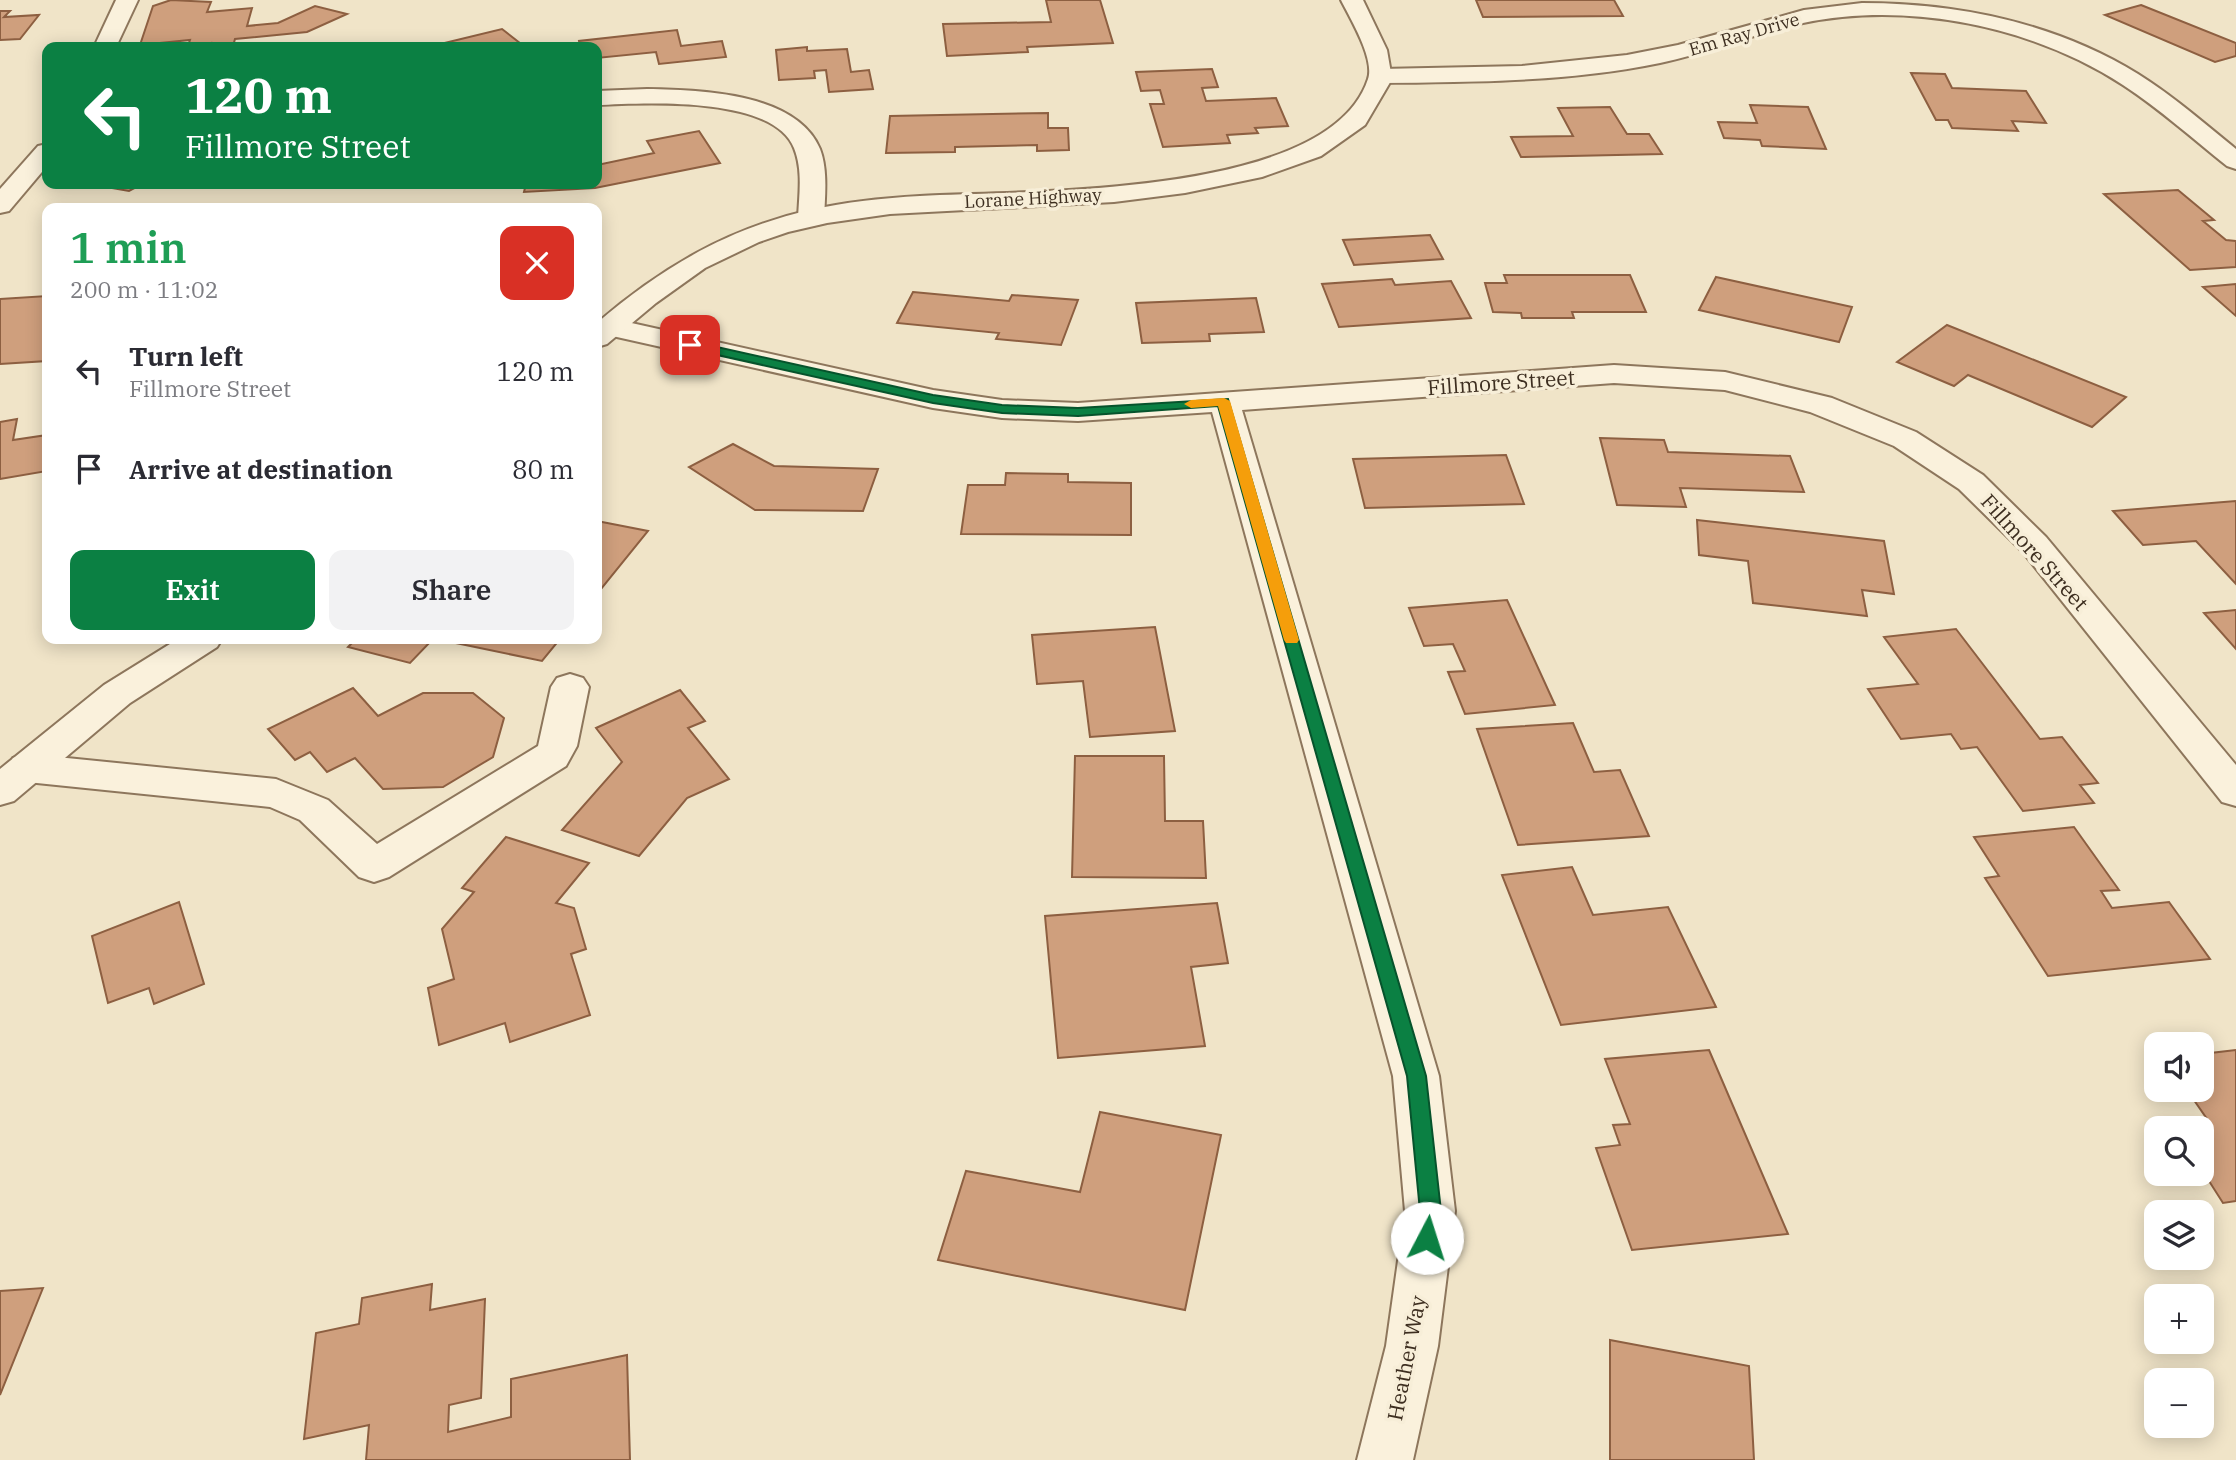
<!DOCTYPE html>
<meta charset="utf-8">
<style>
body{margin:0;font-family:"IBM Plex Serif",serif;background:#f2f2f3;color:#2b2b33;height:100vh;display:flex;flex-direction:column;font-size:26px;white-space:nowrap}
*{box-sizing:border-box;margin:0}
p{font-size:23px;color:#7c7c81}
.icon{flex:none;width:38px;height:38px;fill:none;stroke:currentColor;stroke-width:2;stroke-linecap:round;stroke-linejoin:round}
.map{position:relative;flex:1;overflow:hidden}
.panel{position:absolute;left:42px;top:203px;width:560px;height:441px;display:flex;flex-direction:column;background:#fff;border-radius:14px;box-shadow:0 4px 18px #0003}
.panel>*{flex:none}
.top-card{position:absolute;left:42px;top:42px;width:560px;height:147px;border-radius:14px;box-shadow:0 4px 18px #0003;background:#0b8043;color:#fff;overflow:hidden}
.tools{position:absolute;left:2144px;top:1032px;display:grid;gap:14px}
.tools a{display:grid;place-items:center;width:70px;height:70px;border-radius:14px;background:#fff;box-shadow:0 4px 18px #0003;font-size:35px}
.pin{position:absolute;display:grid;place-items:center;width:60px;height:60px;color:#fff;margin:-30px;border-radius:14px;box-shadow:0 4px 10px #0006}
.me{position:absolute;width:77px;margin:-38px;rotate:5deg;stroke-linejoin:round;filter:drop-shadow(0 0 5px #0008)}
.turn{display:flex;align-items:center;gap:24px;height:147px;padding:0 28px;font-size:32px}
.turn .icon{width:91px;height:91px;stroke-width:2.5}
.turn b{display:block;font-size:49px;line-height:60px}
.round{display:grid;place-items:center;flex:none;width:74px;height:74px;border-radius:14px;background:#f2f2f3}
.head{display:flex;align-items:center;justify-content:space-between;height:119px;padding:0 28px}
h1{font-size:42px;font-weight:600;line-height:52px;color:#1e9e55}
.primary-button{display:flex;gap:14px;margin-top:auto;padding:14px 28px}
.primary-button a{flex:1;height:80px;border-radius:14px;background:#0b8043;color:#fff;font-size:28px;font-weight:600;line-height:80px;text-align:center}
.primary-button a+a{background:#f2f2f3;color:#2b2b33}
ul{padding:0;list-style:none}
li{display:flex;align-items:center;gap:21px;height:98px;padding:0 28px}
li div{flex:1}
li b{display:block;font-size:26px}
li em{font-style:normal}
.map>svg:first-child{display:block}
.building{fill:#cf9f7d;stroke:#8d5f41;stroke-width:2}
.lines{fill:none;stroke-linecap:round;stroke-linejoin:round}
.minor-casing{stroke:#8d765c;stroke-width:4}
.tertiary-casing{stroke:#8d765c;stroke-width:4}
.minor{fill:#faf1dc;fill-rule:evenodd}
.tertiary{fill:#faf1dc;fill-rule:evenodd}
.route{fill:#0b8043;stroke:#07532c;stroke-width:2}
.slow{fill:#f59e0b}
.labels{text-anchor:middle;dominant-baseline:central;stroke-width:7;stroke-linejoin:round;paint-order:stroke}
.far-street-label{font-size:18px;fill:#3d2e20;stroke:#f7eed8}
.street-label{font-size:21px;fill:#3d2e20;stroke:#f7eed8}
</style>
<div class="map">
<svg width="2236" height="1460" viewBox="0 0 2236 1460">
<rect width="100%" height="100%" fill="#f0e4c8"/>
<g class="building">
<path d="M171 0 211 2 207 12 252 8 247 26 278 23 315 6 347 14 307 32 235 39 233 46 210 47 211 43 188 46 190 40 140 45 153 6Z"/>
<path d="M1046 0H1100L1113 43 1027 47 1028 52 947 56 943 24 1051 22Z"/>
<path d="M1476 0H1614L1623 16 1483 17Z"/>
<path d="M2141 5 2236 43V56L2215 62 2105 15Z"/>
<path d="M0 11H10L4 17 39 15 20 39 0 40Z"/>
<path d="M502 29 525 47H428Z"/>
<path d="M677 30 681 46 722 41 726 57 659 64 656 52 597 58V47H580L579 41Z"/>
<path d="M807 47V51L847 49 851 72 869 70 873 89 829 92 826 70 814 71 815 78 779 80 776 50Z"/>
<path d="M1212 69 1218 87 1202 88 1206 101 1276 98 1288 126 1255 128 1258 133 1227 135 1230 143 1163 147 1150 104H1164L1160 90 1141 91 1136 72Z"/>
<path d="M1911 73 1945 74 1952 88 2026 91 2046 123 2012 121 2018 131 1952 128 1948 120H1936Z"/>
<path d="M1750 105 1808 107 1826 149 1762 146 1760 140 1724 138 1718 122 1757 123Z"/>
<path d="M1610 107 1627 134H1649L1662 154 1521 157 1511 137 1573 136 1558 108Z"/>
<path d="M1048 113V128H1068L1069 150 1037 151V145L955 147V152L886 153 890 116Z"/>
<path d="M699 131 720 163 595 188 524 192 526 184H597V165L654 153 647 141Z"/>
<path d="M89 184H142L129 191Z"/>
<path d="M2178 190 2214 220 2203 221 2226 240 2236 241V267L2190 270 2104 194Z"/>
<path d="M1430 235 1443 259 1354 265 1343 240Z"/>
<path d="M1504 275H1630L1646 312H1572L1574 318H1522L1521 313 1493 312 1485 283H1507Z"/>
<path d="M1716 277 1852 307 1839 342 1699 310Z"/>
<path d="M1392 279 1395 285 1451 281 1471 318 1339 327 1322 284Z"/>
<path d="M2236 284V316L2203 287Z"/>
<path d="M913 292 1009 301 1012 295 1078 300 1061 345 996 339 999 333 897 323Z"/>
<path d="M47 296V361L0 364V299Z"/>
<path d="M1256 298 1264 332 1209 334 1210 341 1142 343 1136 303Z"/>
<path d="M1947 325 2126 397 2092 427 1968 375 1954 386 1897 362Z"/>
<path d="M17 419 13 440 47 435V471L0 479V422Z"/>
<path d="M1600 438 1664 440 1668 452 1790 456 1804 492 1680 488 1686 507 1617 505Z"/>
<path d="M733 444 774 466 878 469 863 511 755 510 689 467Z"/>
<path d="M1506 455 1524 504 1365 508 1353 459Z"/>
<path d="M1006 473 1068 474V482L1131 483V535L961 534 968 485H1005Z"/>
<path d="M2236 501V584L2196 541 2143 545 2113 511Z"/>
<path d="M1697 520 1884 541 1894 594 1862 590 1867 616 1753 603 1748 561 1699 555Z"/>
<path d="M597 521 648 531 597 594Z"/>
<path d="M1507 600 1555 705 1465 714 1448 672 1465 671 1453 644 1424 646 1409 608Z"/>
<path d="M2236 610V649L2204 613Z"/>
<path d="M1155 627 1175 731 1090 737 1083 681 1037 684 1032 635Z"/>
<path d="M1956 629 2040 739 2062 737 2098 783 2080 785 2094 803 2023 811 1977 747 1961 749 1951 734 1901 739 1868 689 1918 684 1884 637Z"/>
<path d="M356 639H433L410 663 348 647Z"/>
<path d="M459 639H560L542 661 456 643Z"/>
<path d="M353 688 378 716 423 693H473L504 718 493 757 443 787 383 789 355 758 327 772 310 752 295 760 268 729Z"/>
<path d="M680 690 705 721 688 728 729 779 687 798 639 856 562 830 622 762 596 728Z"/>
<path d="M1573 723 1594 772 1620 770 1649 836 1518 845 1477 729Z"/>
<path d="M1075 756H1164L1165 821H1203L1206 878 1072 877Z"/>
<path d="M2074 827 2119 890 2101 891 2112 908 2169 902 2210 959 2048 976 1985 878 1999 876 1974 837Z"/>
<path d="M506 837 589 863 556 903 574 908 586 949 571 954 590 1015 510 1042 505 1023 439 1045 428 988 454 979 442 929 474 892 462 888Z"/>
<path d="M1572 867 1593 915 1668 907 1716 1007 1561 1025 1502 875Z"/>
<path d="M179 902 204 984 154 1004 149 988 108 1003 92 936Z"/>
<path d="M1217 903 1228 963 1191 967 1205 1046 1058 1058 1045 916Z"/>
<path d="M1709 1050 1788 1234 1632 1250 1596 1148 1620 1145 1613 1125 1630 1124 1605 1059Z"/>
<path d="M2236 1050V1201L2223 1203 2202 1170V1129H2174L2170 1123 2207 1119 2187 1090H2202V1054Z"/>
<path d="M1100 1112 1221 1135 1185 1310 938 1260 966 1171 1080 1192Z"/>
<path d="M432 1284 430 1310 485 1299 481 1398 449 1405 448 1432 511 1417V1379L627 1355 630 1460H366L369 1425 304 1439 316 1333 359 1324 362 1298Z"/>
<path d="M43 1288 0 1395V1291Z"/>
<path d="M1610 1340 1749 1366 1754 1460H1610Z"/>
</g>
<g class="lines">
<g class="minor-casing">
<g id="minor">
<path d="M116 0H138L116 47H94Z"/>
<path d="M1862 3C1958 3 2056 23 2138 74 2173 96 2204 123 2236 149V169L2227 166C2193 139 2160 109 2123 85 2032 26 1909 1 1803 23 1755 33 1709 53 1660 63 1568 82 1474 82 1381 83L1373 81 1369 76 1373 71 1381 69 1522 66 1627 55 1678 45 1804 10Z"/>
<path d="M647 89C699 90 796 92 820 149 828 170 825 196 824 218L820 224 811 226 802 224 798 218C799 195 803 170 794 148 773 95 643 103 597 105V91Z"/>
<path d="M47 144V166L9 211 0 213V189L38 146Z"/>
<path d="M609 318 933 390 1002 400 1078 403 1614 365 1725 372 1832 398 1916 432 1983 475 2046 537 2236 765V806L2222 802 2022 551 1959 489 1894 446 1810 412 1725 390 1614 383 1242 410 1439 1076 1455 1211 1438 1346 1413 1460H1357L1386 1346 1405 1211 1393 1076 1212 412 1078 421 1002 418 933 408 599 333 597 324Z"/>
<path d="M570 674 583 678 589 687 577 746 566 766 389 877 374 882 359 877 300 820 270 807 27 782 13 778 7 768 13 758 27 754 276 779 328 800 377 844 538 746 551 687 557 678Z"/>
</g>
</g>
<g class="tertiary-casing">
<g id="tertiary">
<path d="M1341 0H1363L1387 50 1392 79 1365 125 1321 156 1262 177 1185 193 1114 202 890 214 827 223 788 232 759 242 705 268 656 303 607 344 597 347V323C661 268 727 229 810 210 846 202 883 198 920 196 1024 190 1329 199 1368 79 1375 59 1350 18 1341 0Z"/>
<path d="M178 639H222L217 647 130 703 14 801 0 805V769L104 685Z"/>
</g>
</g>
<use href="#minor" class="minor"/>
<use href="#tertiary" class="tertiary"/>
</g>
<path class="route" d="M690 341 933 395 1002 405 1078 408 1228 399 1426 1076 1441 1211 1434 1245 1427 1247 1419 1245 1416 1238 1420 1211 1407 1076 1218 406 1078 416 1002 413 933 403 686 348 684 345Z"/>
<path class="slow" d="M1224 398 1230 401 1299 640 1297 643H1286L1284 640 1218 406 1191 408 1184 404 1191 400Z"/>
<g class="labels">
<g class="far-street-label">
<text transform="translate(1744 34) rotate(-16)">Em Ray Drive</text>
<text transform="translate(1033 198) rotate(-3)">Lorane Highway</text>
</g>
<g class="street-label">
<text transform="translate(1501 382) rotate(-4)">Fillmore Street</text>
<text transform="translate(2035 552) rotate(48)">Fillmore Street</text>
<text transform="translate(1406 1358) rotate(-79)">Heather Way</text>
</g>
</g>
</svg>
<div class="tools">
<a><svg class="icon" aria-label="sound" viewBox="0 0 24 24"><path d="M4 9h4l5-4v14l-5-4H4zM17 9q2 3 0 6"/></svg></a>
<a><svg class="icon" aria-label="search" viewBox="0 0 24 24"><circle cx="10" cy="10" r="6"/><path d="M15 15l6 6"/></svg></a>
<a><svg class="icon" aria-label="layers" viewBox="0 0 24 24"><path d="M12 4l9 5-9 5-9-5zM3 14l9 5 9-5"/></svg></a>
<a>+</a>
<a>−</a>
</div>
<div class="pin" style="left:690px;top:345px;background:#d93025"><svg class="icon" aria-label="arrive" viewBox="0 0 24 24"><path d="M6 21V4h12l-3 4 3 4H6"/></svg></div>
<svg class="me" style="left:1427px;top:1238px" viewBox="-20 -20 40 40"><circle r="19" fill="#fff"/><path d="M0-13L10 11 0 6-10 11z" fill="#0b8043"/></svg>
<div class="top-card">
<div class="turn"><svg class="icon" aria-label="left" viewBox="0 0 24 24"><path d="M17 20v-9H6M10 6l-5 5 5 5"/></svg><div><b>120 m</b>Fillmore Street</div></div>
</div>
<section class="panel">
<div class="head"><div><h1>1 min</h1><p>200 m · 11:02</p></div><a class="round" style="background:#d93025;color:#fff"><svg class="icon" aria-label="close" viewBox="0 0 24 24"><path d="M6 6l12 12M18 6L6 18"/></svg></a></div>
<ul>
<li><svg class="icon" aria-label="left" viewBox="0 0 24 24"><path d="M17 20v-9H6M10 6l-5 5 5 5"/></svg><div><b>Turn left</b><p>Fillmore Street</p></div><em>120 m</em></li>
<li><svg class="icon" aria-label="arrive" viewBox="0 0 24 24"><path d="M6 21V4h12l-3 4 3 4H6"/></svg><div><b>Arrive at destination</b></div><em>80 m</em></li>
</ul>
<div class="primary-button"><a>Exit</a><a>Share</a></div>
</section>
</div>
